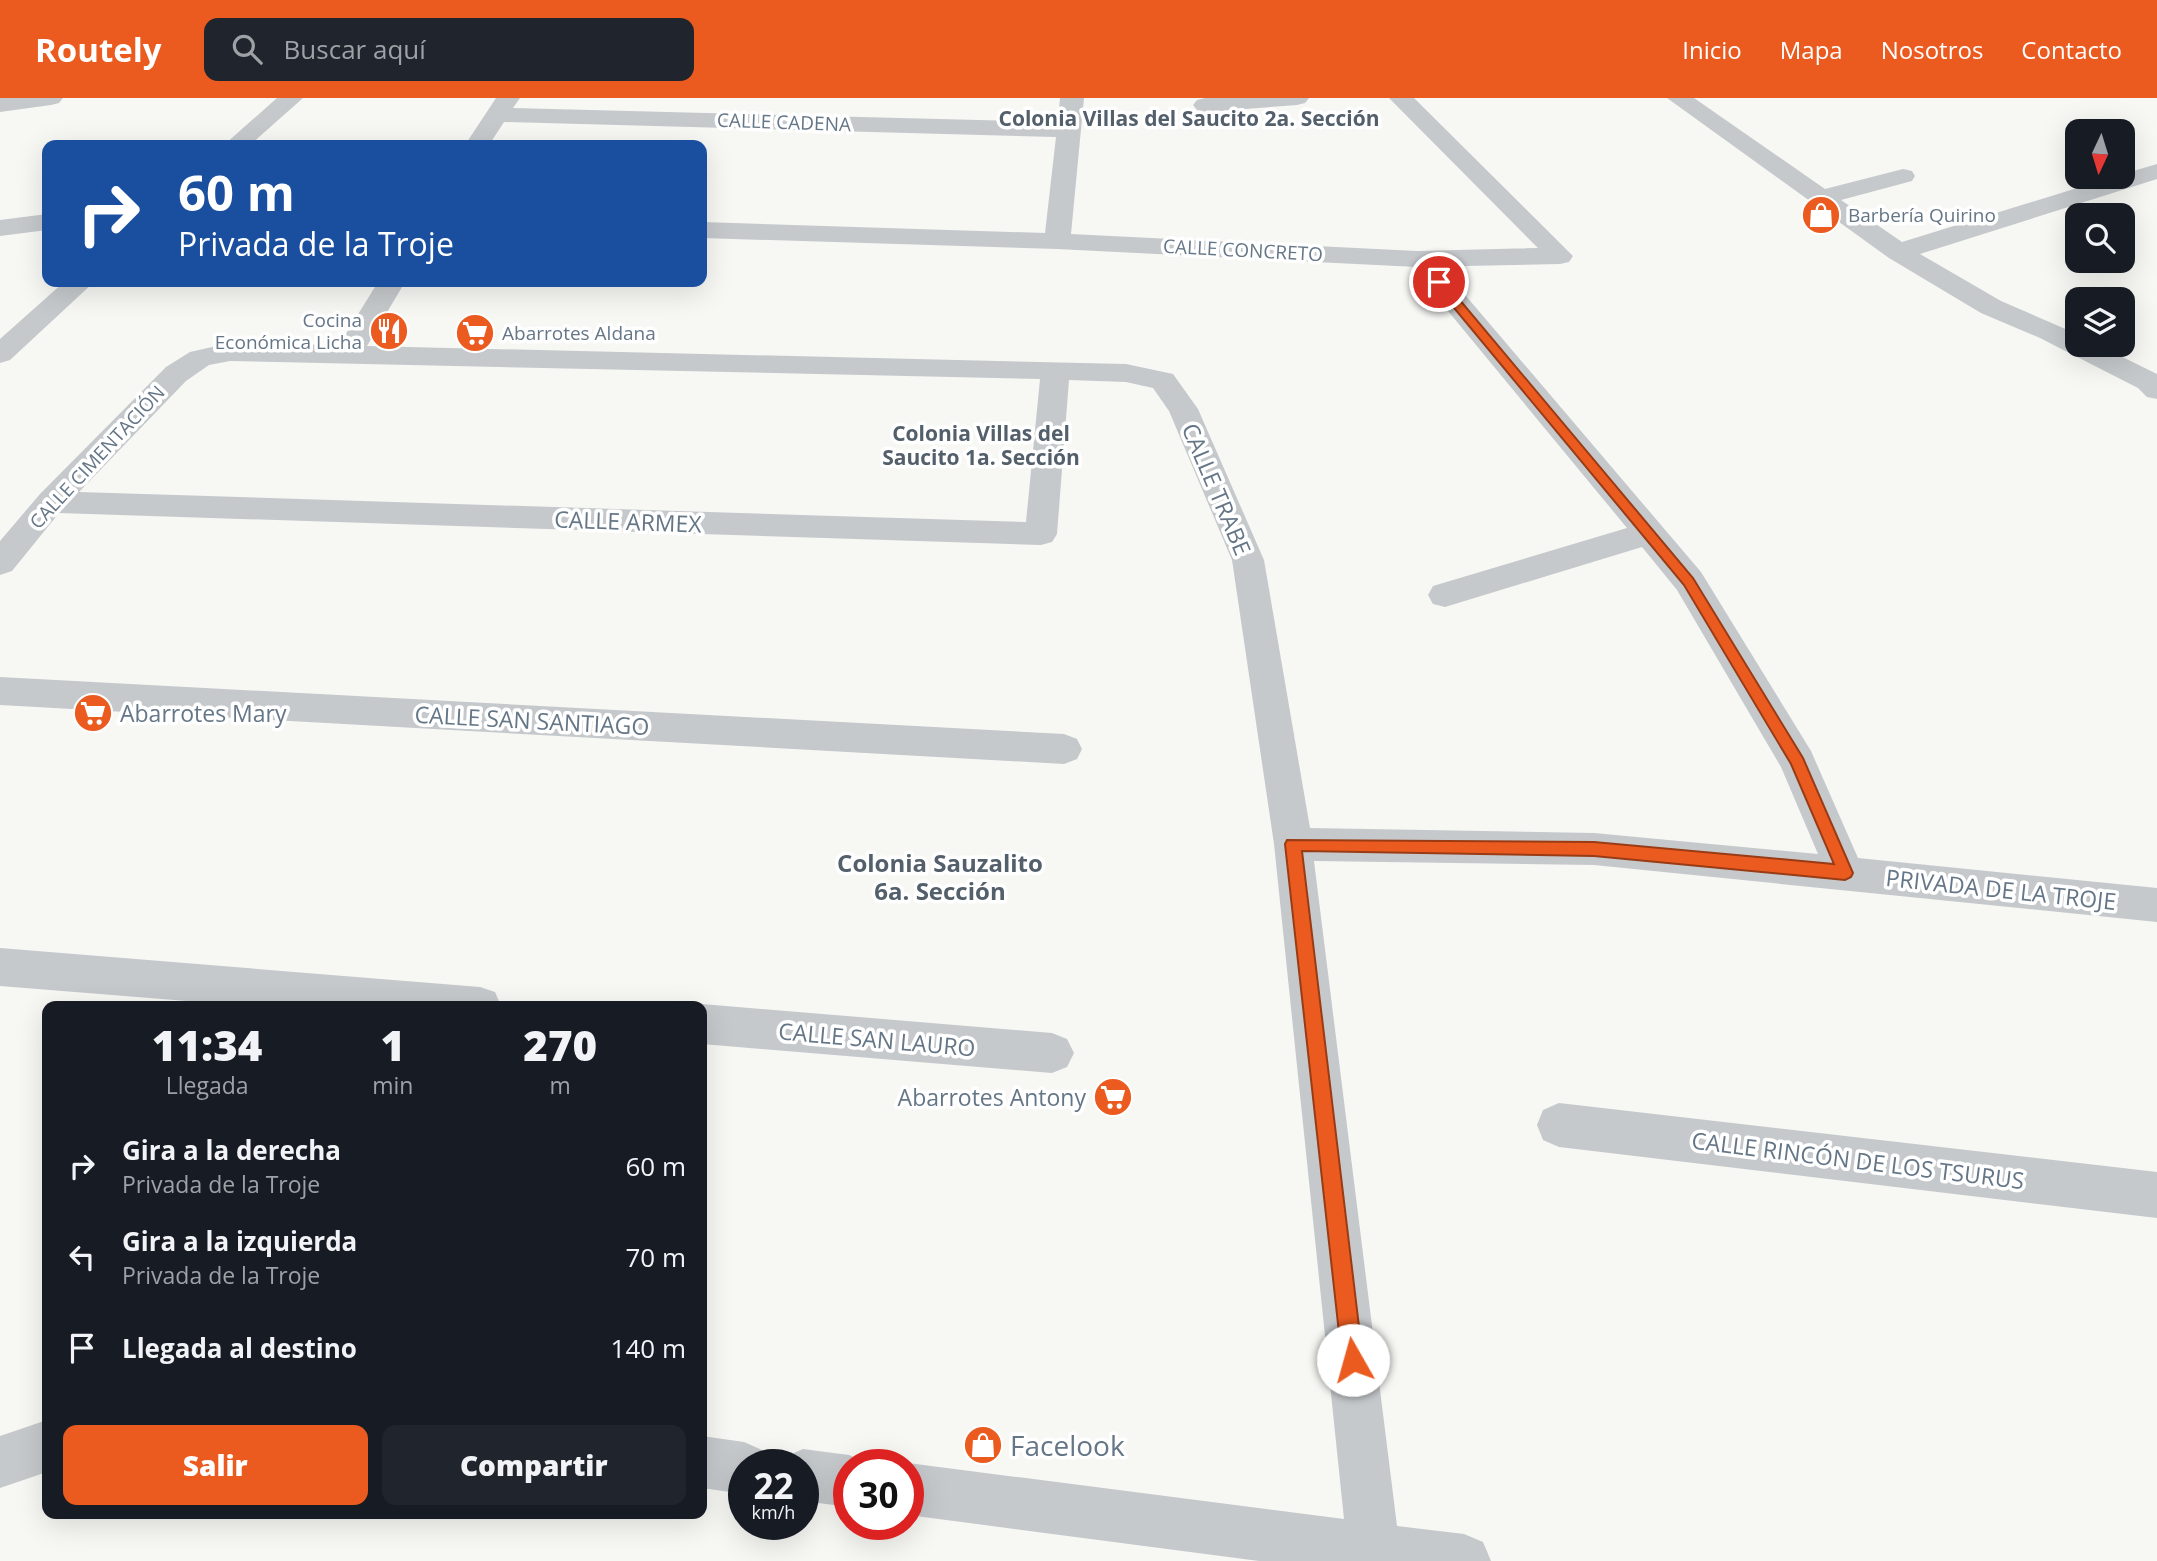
<!DOCTYPE html>
<html lang="es">
<meta charset="utf-8">
<style>
body{margin:0;font-family:"Open Sans",sans-serif;background:#20242c;color:#f1f3f6;height:100vh;display:flex;flex-direction:column;font-size:26px;white-space:nowrap}
*{box-sizing:border-box;margin:0}
p{font-size:23px;color:#9ea1a6}
.icon{flex:none;width:38px;height:38px;fill:none;stroke:currentColor;stroke-width:2;stroke-linecap:round;stroke-linejoin:round}
.map{position:relative;flex:1;overflow:hidden}
.sheet{position:absolute;left:42px;top:903px;width:665px;height:518px;display:flex;flex-direction:column;background:#171b24;border-radius:14px;box-shadow:0 7px 28px #0002}
.sheet>*{flex:none}
.top-card{position:absolute;left:42px;top:42px;width:665px;height:147px;border-radius:14px;box-shadow:0 7px 28px #0002;background:#1a4fa0;color:#fff;overflow:hidden}
.needle{width:46px;rotate:184deg}
.controls{position:absolute;left:2065px;top:21px;display:grid;gap:14px}
.controls a{display:grid;place-items:center;width:70px;height:70px;border-radius:14px;background:#171b24;box-shadow:0 7px 28px #0002;font-size:35px}
.speed{position:absolute;left:728px;top:1351px;display:flex;gap:14px;font-size:35px;font-weight:700;text-align:center}
.speed>*{display:grid;place-content:center;width:91px;height:91px;border-radius:50%;background:#171b24;box-shadow:0 7px 28px #0002;line-height:1}
.speed small{font-size:18px;font-weight:400}
.speed .limit{border:10px solid #d22;background:#fff;color:#111}
.pin{position:absolute;display:grid;place-items:center;width:60px;height:60px;color:#fff;margin:-30px;border:4px solid #fff;border-radius:50%;box-shadow:0 2px 7px #0007}
.me{position:absolute;width:77px;margin:-38px;rotate:353deg;stroke-linejoin:round;filter:drop-shadow(0 0 5px #0008)}
.turn{display:flex;align-items:center;gap:24px;height:147px;padding:0 21px;font-size:32px}
.turn .icon{width:91px;height:91px;stroke-width:2.5}
.turn b{display:block;font-size:49px;line-height:60px}
.eta{display:flex;justify-content:space-evenly;align-items:center;height:119px;text-align:center}
.eta b{font-size:42px;font-weight:800;line-height:49px}
.button{display:flex;gap:14px;margin-top:auto;padding:14px 21px}
.button a{flex:1;height:80px;border-radius:14px;background:#eb5b20;color:#fff;font-size:28px;font-weight:800;line-height:80px;text-align:center}
.button a+a{background:#20242c;color:#f1f3f6}
ul{padding:0;list-style:none}
li{display:flex;align-items:center;gap:21px;height:91px;padding:0 21px}
li div{flex:1}
li b{display:block;font-size:26px}
li em{font-style:normal}
header{display:flex;align-items:center;gap:42px;box-sizing:border-box;height:98px;padding:0 35px;background:#eb5b20;color:#fff}
header strong{font-size:33px}
nav{display:flex;gap:38px;margin-inline-start:auto;font-size:24px}
.search{width:490px;height:63px;background:#20242c;display:flex;align-items:center;gap:18px;box-sizing:border-box;padding:0 24px;border-radius:14px;color:#9ea1a6;font-size:26px}
.map>svg:first-child{display:block}
.lines{fill:none;stroke-linecap:round;stroke-linejoin:round}
.street{fill:#c5c9cc;fill-rule:evenodd}
.route{fill:#eb5b20;stroke:#993b15;stroke-width:2}
.labels{text-anchor:middle;dominant-baseline:central;stroke-width:7;stroke-linejoin:round;paint-order:stroke}
.far-street-label{font-size:19px;fill:#657687;stroke:#fff}
.far-poi-label{font-size:19px;fill:#657687;stroke:#fff;text-anchor:start}
.far-neighbourhood-label{font-size:21px;font-weight:bold;fill:#535f6b;stroke:#fff}
.street-label{font-size:23px;fill:#657687;stroke:#fff}
.poi-label{font-size:23px;fill:#657687;stroke:#fff;text-anchor:start}
.neighbourhood-label{font-size:24px;font-weight:bold;fill:#535f6b;stroke:#fff}
.near-poi-label{font-size:28px;fill:#657687;stroke:#fff;text-anchor:start}
</style>
<header>
<strong>Routely</strong>
<div class="search"><svg class="icon" aria-label="search" viewBox="0 0 24 24"><circle cx="10" cy="10" r="6"/><path d="M15 15l6 6"/></svg>Buscar aquí</div>
<nav><a>Inicio</a><a>Mapa</a><a>Nosotros</a><a>Contacto</a></nav>
</header>
<div class="map">
<svg width="2157" height="1463" viewBox="0 0 2157 1463">
<rect width="100%" height="100%" fill="#f7f7f4"/>
<g class="lines">
<g class="street">
<path d="M0 0H63L59 5 51 7 0 14Z"/>
<path d="M277 0H303L250 47H224Z"/>
<path d="M496 0H520L513 10 1058 24 1060 0H1084L1071 136 1417 153 1538 150 1389 0H1414L1573 158 1569 164 1560 166 1417 169 1057 151 702 140V124L1045 135 1056 39 504 24 489 47H465Z"/>
<path d="M1205 0H1309L1305 5 1297 7 1205 14 1197 12 1193 7 1197 2Z"/>
<path d="M1667 0H1694L1825 91 1903 71 1912 73 1915 78 1912 83 1841 102 1902 144 2113 79H2123V76L2157 66V81L1920 156 2001 203 2077 236V247H2098L2157 276V301L2147 299 2138 290 2040 240 1981 215 1889 160Z"/>
<path d="M47 116V132L0 138V122Z"/>
<path d="M1439 176 1449 178 1701 474 1811 653 1858 760 2157 790V824L1594 767 1314 763 1397 1428 1464 1436 1483 1444 1491 1463H1259L908 1417V1367H904L908 1365 1344 1421 1274 746 1232 462 1169 313 1153 290 1126 284 1069 282 1057 436 1052 444 1041 447 59 415 12 473 0 477V443L40 396 166 269 190 254 230 245 339 247 378 184H405L367 248 1126 266 1173 276 1198 311 1264 462 1310 730 1594 735 1818 756 1781 669 1677 492 1642 449 1445 509 1433 506 1428 497 1433 488 1627 430 1429 190 1425 184 1429 178ZM230 263 1040 281 1026 424 79 394 186 283 209 267Z"/>
<path d="M64 184H94L10 262 0 265V241Z"/>
<path d="M0 579 1064 636 1077 641 1082 651 1077 661 1064 666 0 607Z"/>
<path d="M0 850 480 889 495 894 501 908H249L0 888Z"/>
<path d="M702 906 1052 935 1067 941 1074 955 1067 969 1052 975 702 946V908H697Z"/>
<path d="M1559 1005 2157 1074V1120L1559 1049 1543 1042 1537 1027 1543 1012Z"/>
<path d="M47 1322V1374L0 1390V1338Z"/>
<path d="M702 1338 744 1344 762 1352 769 1367H744V1396L702 1390Z"/>
<path d="M803 1351 849 1357 867 1365 868 1367H849V1409L803 1403V1367H781L785 1359Z"/>
</g>
</g>
<path class="route" d="M1439 181 1443 182 1693 480 1803 660 1853 775 1851 779 1845 782 1594 758 1302 753 1363 1262 1360 1269 1353 1272 1345 1269 1342 1262 1285 746 1287 742 1594 744 1834 766 1791 666 1684 487 1435 187 1434 184Z"/>
<defs>
<g id="shop-disc" transform="scale(2.0125)"><circle r="9.5" fill="#eb5b20" stroke="#fff"/><path d="M-5-2.5h2.3a2.7 3.5 0 0 1 5.4 0H5L5.5 6h-11ZM-1.5-2.5h3a1.5 2.3 0 0 0-3 0Z" fill="#fff"/></g>
<g id="restaurant-disc" transform="scale(2.0125)"><circle r="9.5" fill="#eb5b20" stroke="#fff"/><path d="M-5-6h1v4h1v-4h1v4h1v-4h1v5L-1.5 .5V6h-2V.5L-5-1ZM5-6V6H3V1.5H1.5Q1.5-4 5-6Z" fill="#fff"/></g>
<g id="supermarket-disc" transform="scale(2.0125)"><circle r="9.5" fill="#eb5b20" stroke="#fff"/><path d="M-6-5.5h2.5l.6 2H6L4.5 2H-2.5L-4.4-4H-6ZM-1.5 3.2a1.3 1.3 0 1 0 .1 0ZM3 3.2a1.3 1.3 0 1 0 .1 0Z" fill="#fff"/></g>
</defs>
<g fill-rule="evenodd">
<use href="#shop-disc" x="1821" y="117"/>
<use href="#restaurant-disc" x="389" y="233"/>
<use href="#supermarket-disc" x="475" y="235"/>
<use href="#supermarket-disc" x="93" y="615"/>
<use href="#supermarket-disc" x="1113" y="999"/>
<use href="#shop-disc" x="983" y="1347"/>
</g>
<g class="labels">
<g class="far-street-label">
<text transform="translate(784 24) rotate(2)">CALLE CADENA</text>
<text transform="translate(1243 152) rotate(3)">CALLE CONCRETO</text>
<text transform="translate(97 359) rotate(-47)">CALLE CIMENTACIÓN</text>
</g>
<g class="far-poi-label">
<text x="1848" y="117">Barbería Quirino</text>
<text x="362" y="222" text-anchor="end">Cocina<tspan x="362" dy="22">Económica Licha</tspan></text>
<text x="502" y="235">Abarrotes Aldana</text>
</g>
<g class="far-neighbourhood-label">
<text x="1189" y="20">Colonia Villas del Saucito 2a. Sección</text>
<text x="981" y="335">Colonia Villas del<tspan x="981" dy="24">Saucito 1a. Sección</tspan></text>
</g>
<g class="street-label">
<text transform="translate(1217 391) rotate(67)">CALLE TRABE</text>
<text transform="translate(628 423) rotate(2)">CALLE ARMEX</text>
<text transform="translate(532 622) rotate(3)">CALLE SAN SANTIAGO</text>
<text transform="translate(2001 791) rotate(6)">PRIVADA DE LA TROJE</text>
<text transform="translate(877 941) rotate(5)">CALLE SAN LAURO</text>
<text transform="translate(1858 1062) rotate(7)">CALLE RINCÓN DE LOS TSURUS</text>
</g>
<g class="poi-label">
<text x="120" y="615">Abarrotes Mary</text>
<text x="1086" y="999" text-anchor="end">Abarrotes Antony</text>
</g>
<g class="neighbourhood-label">
<text x="940" y="764">Colonia Sauzalito<tspan x="940" dy="28">6a. Sección</tspan></text>
</g>
<g class="near-poi-label">
<text x="1010" y="1347">Facelook</text>
</g>
</g>
</svg>
<div class="controls">
<a><svg class="needle" viewBox="-14 -14 28 28"><path d="M0-13l5 13h-10z" fill="#e53935"/><path d="M0 13l5-13h-10z" fill="#9ea1a6"/></svg></a>
<a><svg class="icon" aria-label="search" viewBox="0 0 24 24"><circle cx="10" cy="10" r="6"/><path d="M15 15l6 6"/></svg></a>
<a><svg class="icon" aria-label="layers" viewBox="0 0 24 24"><path d="M12 4l9 5-9 5-9-5zM3 14l9 5 9-5"/></svg></a>
</div>
<div class="speed"><div>22<small>km/h</small></div><div class="limit">30</div></div>
<div class="pin" style="left:1439px;top:184px;background:#d93025"><svg class="icon" aria-label="arrive" viewBox="0 0 24 24"><path d="M6 21V4h12l-3 4 3 4H6"/></svg></div>
<svg class="me" style="left:1353px;top:1262px" viewBox="-20 -20 40 40"><circle r="19" fill="#fff"/><path d="M0-13L10 11 0 6-10 11z" fill="#eb5b20"/></svg>
<div class="top-card">
<div class="turn"><svg class="icon" aria-label="right" viewBox="0 0 24 24"><path d="M7 20v-9h11M14 6l5 5-5 5"/></svg><div><b>60 m</b>Privada de la Troje</div></div>
</div>
<section class="sheet">
<div class="eta">
<div><b>11:34</b><p>Llegada</p></div>
<div><b>1</b><p>min</p></div>
<div><b>270</b><p>m</p></div>
</div>
<ul>
<li><svg class="icon" aria-label="right" viewBox="0 0 24 24"><path d="M7 20v-9h11M14 6l5 5-5 5"/></svg><div><b>Gira a la derecha</b><p>Privada de la Troje</p></div><em>60 m</em></li>
<li><svg class="icon" aria-label="left" viewBox="0 0 24 24"><path d="M17 20v-9H6M10 6l-5 5 5 5"/></svg><div><b>Gira a la izquierda</b><p>Privada de la Troje</p></div><em>70 m</em></li>
<li><svg class="icon" aria-label="arrive" viewBox="0 0 24 24"><path d="M6 21V4h12l-3 4 3 4H6"/></svg><div><b>Llegada al destino</b></div><em>140 m</em></li>
</ul>
<div class="button"><a>Salir</a><a>Compartir</a></div>
</section>
</div>
